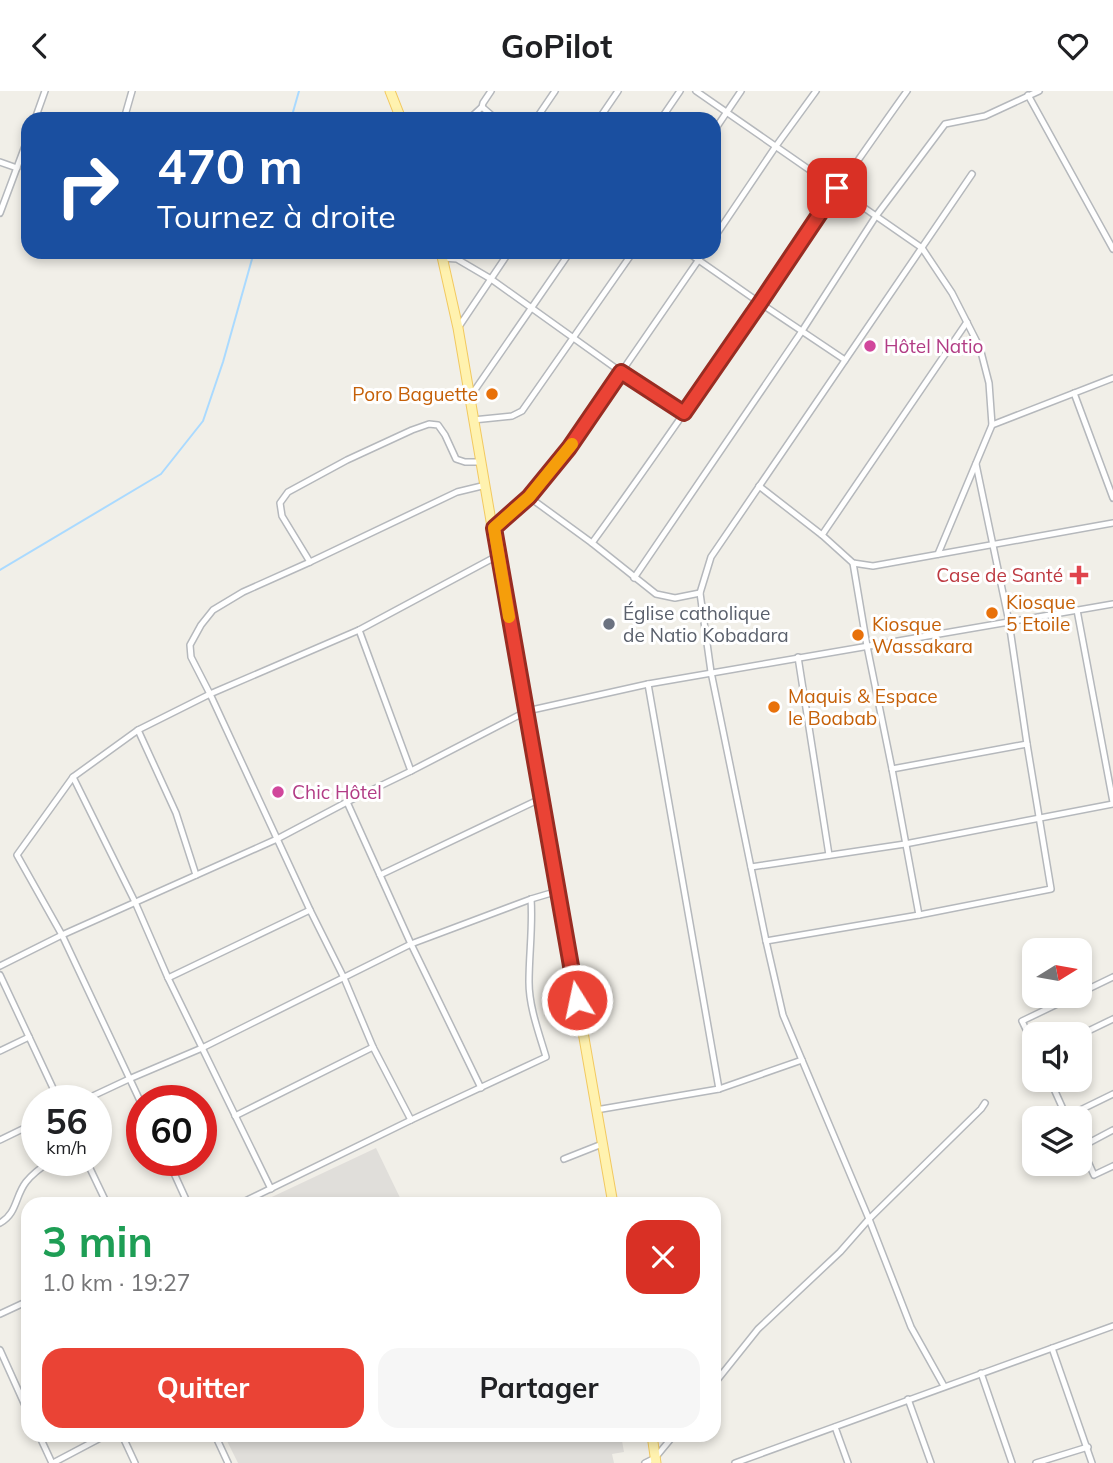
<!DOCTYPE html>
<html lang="fr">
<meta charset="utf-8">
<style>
body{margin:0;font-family:Mulish,sans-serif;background:#f6f6f6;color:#202124;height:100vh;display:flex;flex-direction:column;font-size:26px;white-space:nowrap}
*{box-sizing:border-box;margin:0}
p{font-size:23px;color:#757577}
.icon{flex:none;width:38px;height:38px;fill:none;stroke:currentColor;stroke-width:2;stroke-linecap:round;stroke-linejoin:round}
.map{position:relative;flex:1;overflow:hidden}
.drawer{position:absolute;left:21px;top:1106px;width:700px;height:245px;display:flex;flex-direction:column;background:#fff;border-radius:21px;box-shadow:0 4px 10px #0003}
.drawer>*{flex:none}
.top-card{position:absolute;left:21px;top:21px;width:700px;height:147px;border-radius:21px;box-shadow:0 4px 10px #0003;background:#1a4fa0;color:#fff;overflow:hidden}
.needle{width:46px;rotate:79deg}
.buttons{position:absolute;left:1022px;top:847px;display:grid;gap:14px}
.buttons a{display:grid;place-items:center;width:70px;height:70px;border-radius:14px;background:#fff;box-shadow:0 4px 10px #0003;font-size:35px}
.speed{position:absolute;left:21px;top:994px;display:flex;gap:14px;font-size:35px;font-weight:700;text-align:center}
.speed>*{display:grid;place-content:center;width:91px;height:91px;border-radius:50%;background:#fff;box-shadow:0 4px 10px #0003;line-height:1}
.speed small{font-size:18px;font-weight:400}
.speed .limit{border:10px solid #d22;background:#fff;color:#111}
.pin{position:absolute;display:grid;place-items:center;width:60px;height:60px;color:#fff;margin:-30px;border-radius:14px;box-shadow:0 4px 10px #0006}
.me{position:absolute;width:77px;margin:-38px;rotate:350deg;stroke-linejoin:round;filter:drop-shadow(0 0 5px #0008)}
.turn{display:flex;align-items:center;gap:24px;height:147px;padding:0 21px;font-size:32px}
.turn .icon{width:91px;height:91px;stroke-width:2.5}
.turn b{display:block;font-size:49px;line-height:60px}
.round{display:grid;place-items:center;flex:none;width:74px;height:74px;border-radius:21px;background:#f6f6f6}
.overview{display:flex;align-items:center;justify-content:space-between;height:119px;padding:0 21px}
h1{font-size:42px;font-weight:700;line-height:52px;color:#1e9e55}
.cta{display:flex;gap:14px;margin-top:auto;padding:14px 21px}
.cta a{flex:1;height:80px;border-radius:21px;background:#ea4335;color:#fff;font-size:28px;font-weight:700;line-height:80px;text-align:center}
.cta a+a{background:#f6f6f6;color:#202124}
header{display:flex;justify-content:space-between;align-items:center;height:91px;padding:0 21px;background:#fff;font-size:32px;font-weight:700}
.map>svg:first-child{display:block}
.industrial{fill:#e0deda}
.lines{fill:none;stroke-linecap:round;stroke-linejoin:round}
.stream{stroke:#aadaff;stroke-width:2}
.minor-casing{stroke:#b5b8bc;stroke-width:8}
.primary-casing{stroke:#f2c960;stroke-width:11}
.minor{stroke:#fff;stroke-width:5}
.primary{stroke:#fff2af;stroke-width:9}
.route-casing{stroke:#982c22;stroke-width:18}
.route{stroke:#ea4335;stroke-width:12}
.slow{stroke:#f59e0b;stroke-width:12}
.hotel-dot{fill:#d1479c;stroke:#fff;stroke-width:2.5}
.food-dot{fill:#e8710a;stroke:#fff;stroke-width:2.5}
.health-dot{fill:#e0444e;stroke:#fff;stroke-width:2.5}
.worship-dot{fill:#6b7280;stroke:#fff;stroke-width:2.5}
.labels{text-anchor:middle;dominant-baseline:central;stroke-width:6;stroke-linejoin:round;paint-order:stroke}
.hotel-label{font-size:19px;fill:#b23c85;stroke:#fff;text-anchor:start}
.food-label{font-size:19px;fill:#c56008;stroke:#fff;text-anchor:start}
.health-label{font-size:19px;fill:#be3a42;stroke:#fff;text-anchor:end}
.worship-label{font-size:19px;fill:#5b616d;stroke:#fff;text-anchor:start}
</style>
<header><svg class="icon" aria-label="back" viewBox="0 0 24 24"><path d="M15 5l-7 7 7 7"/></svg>GoPilot<svg class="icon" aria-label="heart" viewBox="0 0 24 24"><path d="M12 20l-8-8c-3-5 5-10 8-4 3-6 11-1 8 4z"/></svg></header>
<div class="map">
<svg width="1113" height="1372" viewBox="0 0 1113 1372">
<rect width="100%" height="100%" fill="#f1efe8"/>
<g class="industrial">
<path d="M376 1057 403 1113H257Z"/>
<path d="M224 1344H621L624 1361 612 1363 614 1372H238Z"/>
</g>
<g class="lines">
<g class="stream">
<path d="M291 28 299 0"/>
<path d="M0 479 161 383 203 330 223 271 254 161"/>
</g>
<g class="minor-casing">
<g id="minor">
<path d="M696 0 922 157 952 202 980 257 989 292 992 334 938 463"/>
<path d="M1028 4 1113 158"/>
<path d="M482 16 496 28"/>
<path d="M35 28 45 0"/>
<path d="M124 28 132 0"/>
<path d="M469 28 482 16 483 12 491 0"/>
<path d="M536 28 555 0"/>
<path d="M599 28 618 0"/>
<path d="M661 28 680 0"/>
<path d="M714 40 741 0"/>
<path d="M0 71 17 77"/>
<path d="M0 122 28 47"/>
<path d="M714 147 776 55 816 0"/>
<path d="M687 161 760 212 845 269"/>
<path d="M442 167 457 168 491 188 621 281 684 322"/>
<path d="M458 237 509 161"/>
<path d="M1074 302 1113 407"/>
<path d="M470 306 570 161"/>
<path d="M473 329 512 325 522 320 633 161"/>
<path d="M992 334 1113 287"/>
<path d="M759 395 822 444 853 472 873 475 1113 432"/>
<path d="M529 406 592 452 656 503 675 507 700 502"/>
<path d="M493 437 529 406 569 357 704 161"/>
<path d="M822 444 967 231"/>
<path d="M592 452C700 304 800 149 907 0"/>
<path d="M310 471 282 425 280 412 288 401 347 369 412 339 429 333 438 334 445 344 456 368 465 371H481"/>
<path d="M853 472 867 555 892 678 919 824"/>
<path d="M634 487 802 240 876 125 945 33 985 25 1039 0"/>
<path d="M1077 519 1113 711"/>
<path d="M359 539 411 680"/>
<path d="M798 566 829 764"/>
<path d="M648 593 719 998"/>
<path d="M138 639 176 722 196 784"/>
<path d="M892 678 1027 653"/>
<path d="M73 686 135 811 168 887 271 1098"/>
<path d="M347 711 411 853 481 997"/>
<path d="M751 776 905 753 1113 713"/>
<path d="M380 784 542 707"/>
<path d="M766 850 919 824 1051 798 1027 653 1009 531 976 373"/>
<path d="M0 875 62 844 277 748 347 711 411 680 527 620 648 593 1113 513"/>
<path d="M0 884 59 1010"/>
<path d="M168 887 310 819"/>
<path d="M1080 902 1113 886"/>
<path d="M1080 944 1113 928"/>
<path d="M1034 955 1022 930 1074 905"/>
<path d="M0 960 29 946"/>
<path d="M1050 989 1067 1027"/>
<path d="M82 1010 129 988 202 957 411 853 531 808 558 800"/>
<path d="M142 1014 62 844 17 764 73 686 138 639 210 603 359 539 497 465"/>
<path d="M596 1019 719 998 802 969"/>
<path d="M235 1025 373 956"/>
<path d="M1066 1026 1113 1003"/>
<path d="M411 1029 373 956 344 887 310 819 210 603 191 566 190 554 201 534 213 519 243 501 310 471 457 401 486 394"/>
<path d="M0 1049 37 1031"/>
<path d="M1080 1053 1094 1084 1113 1075"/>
<path d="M1081 1056 1113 1039"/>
<path d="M564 1068 602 1053"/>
<path d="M86 1069 107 1113"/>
<path d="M168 1069 188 1113"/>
<path d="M239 1113 411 1029 546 966C539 942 529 916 529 891 529 863 533 835 531 808"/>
<path d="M0 1132C17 1123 15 1105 26 1091 33 1082 43 1075 52 1069"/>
<path d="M0 1223 28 1210"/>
<path d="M1052 1257 1092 1372"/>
<path d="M0 1259 28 1321"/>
<path d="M981 1282 1012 1372"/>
<path d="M714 1293 758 1238 840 1161 869 1128 981 1018 985 1012"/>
<path d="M944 1295 911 1236 869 1128 783 924 766 850 711 581 700 502 711 466 972 83"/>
<path d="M908 1308 931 1372"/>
<path d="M835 1336 848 1372"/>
<path d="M39 1344 52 1372"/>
<path d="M122 1344 135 1372"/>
<path d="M215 1344 228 1372"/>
<path d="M53 1372 106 1344"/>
<path d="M645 1372 655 1367 674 1344"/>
<path d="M735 1372 1113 1235"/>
<path d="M1036 1372 1088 1356"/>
</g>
</g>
<g class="primary-casing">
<g id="primary">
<path d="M390 0 401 28"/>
<path d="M441 161 458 237 497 465 527 620 613 1113"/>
<path d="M652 1344 656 1372"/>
</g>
</g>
<use href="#minor" class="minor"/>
<use href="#primary" class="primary"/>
</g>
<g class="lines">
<g class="route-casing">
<path id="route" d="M577 909 494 437 529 406 569 357 621 281 684 322 760 212 837 97"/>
</g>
<use href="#route" class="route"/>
<path class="slow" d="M509 526 494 437 529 406 572 353"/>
</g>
<g class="hotel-dot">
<circle cx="870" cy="255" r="7"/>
<circle cx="278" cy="701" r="7"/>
</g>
<g class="food-dot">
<circle cx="492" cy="303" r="7"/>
<circle cx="992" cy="522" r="7"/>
<circle cx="858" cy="544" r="7"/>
<circle cx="774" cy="616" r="7"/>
</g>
<path class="health-dot" d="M1075.5 473.5h7v7h7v7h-7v7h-7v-7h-7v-7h7z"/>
<circle class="worship-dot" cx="609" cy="533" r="7"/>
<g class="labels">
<g class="hotel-label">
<text x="884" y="255">Hôtel Natio</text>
<text x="292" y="701">Chic Hôtel</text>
</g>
<g class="food-label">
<text x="478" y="303" text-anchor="end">Poro Baguette</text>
<text x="1006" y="511">Kiosque<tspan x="1006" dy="22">5 Etoile</tspan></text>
<text x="872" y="533">Kiosque<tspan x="872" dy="22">Wassakara</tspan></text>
<text x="788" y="605">Maquis &amp; Espace<tspan x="788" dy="22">le Boabab</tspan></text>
</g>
<g class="health-label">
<text x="1063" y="484">Case de Santé</text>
</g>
<g class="worship-label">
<text x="623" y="522">Église catholique<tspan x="623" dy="22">de Natio Kobadara</tspan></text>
</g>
</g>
</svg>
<div class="buttons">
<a><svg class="needle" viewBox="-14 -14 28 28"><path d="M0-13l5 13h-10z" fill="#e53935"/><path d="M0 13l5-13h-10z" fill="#757577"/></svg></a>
<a><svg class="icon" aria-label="sound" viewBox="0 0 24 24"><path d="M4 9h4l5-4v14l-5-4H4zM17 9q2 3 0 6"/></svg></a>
<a><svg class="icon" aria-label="layers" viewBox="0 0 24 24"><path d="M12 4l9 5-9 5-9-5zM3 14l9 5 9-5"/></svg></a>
</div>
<div class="speed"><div>56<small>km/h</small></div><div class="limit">60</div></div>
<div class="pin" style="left:837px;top:97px;background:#d93025"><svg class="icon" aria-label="arrive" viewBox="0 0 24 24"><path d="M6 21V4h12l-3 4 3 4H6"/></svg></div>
<svg class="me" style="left:577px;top:909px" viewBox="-20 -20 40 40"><circle r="17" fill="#ea4335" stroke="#fff" stroke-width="3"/><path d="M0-11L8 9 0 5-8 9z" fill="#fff"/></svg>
<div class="top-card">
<div class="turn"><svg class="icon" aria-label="right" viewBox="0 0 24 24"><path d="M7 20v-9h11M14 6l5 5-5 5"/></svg><div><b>470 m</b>Tournez à droite</div></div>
</div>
<section class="drawer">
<div class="overview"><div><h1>3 min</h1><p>1.0 km · 19:27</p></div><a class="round" style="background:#d93025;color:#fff"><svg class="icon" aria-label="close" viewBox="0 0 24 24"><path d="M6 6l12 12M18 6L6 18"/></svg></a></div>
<div class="cta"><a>Quitter</a><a>Partager</a></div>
</section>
</div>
